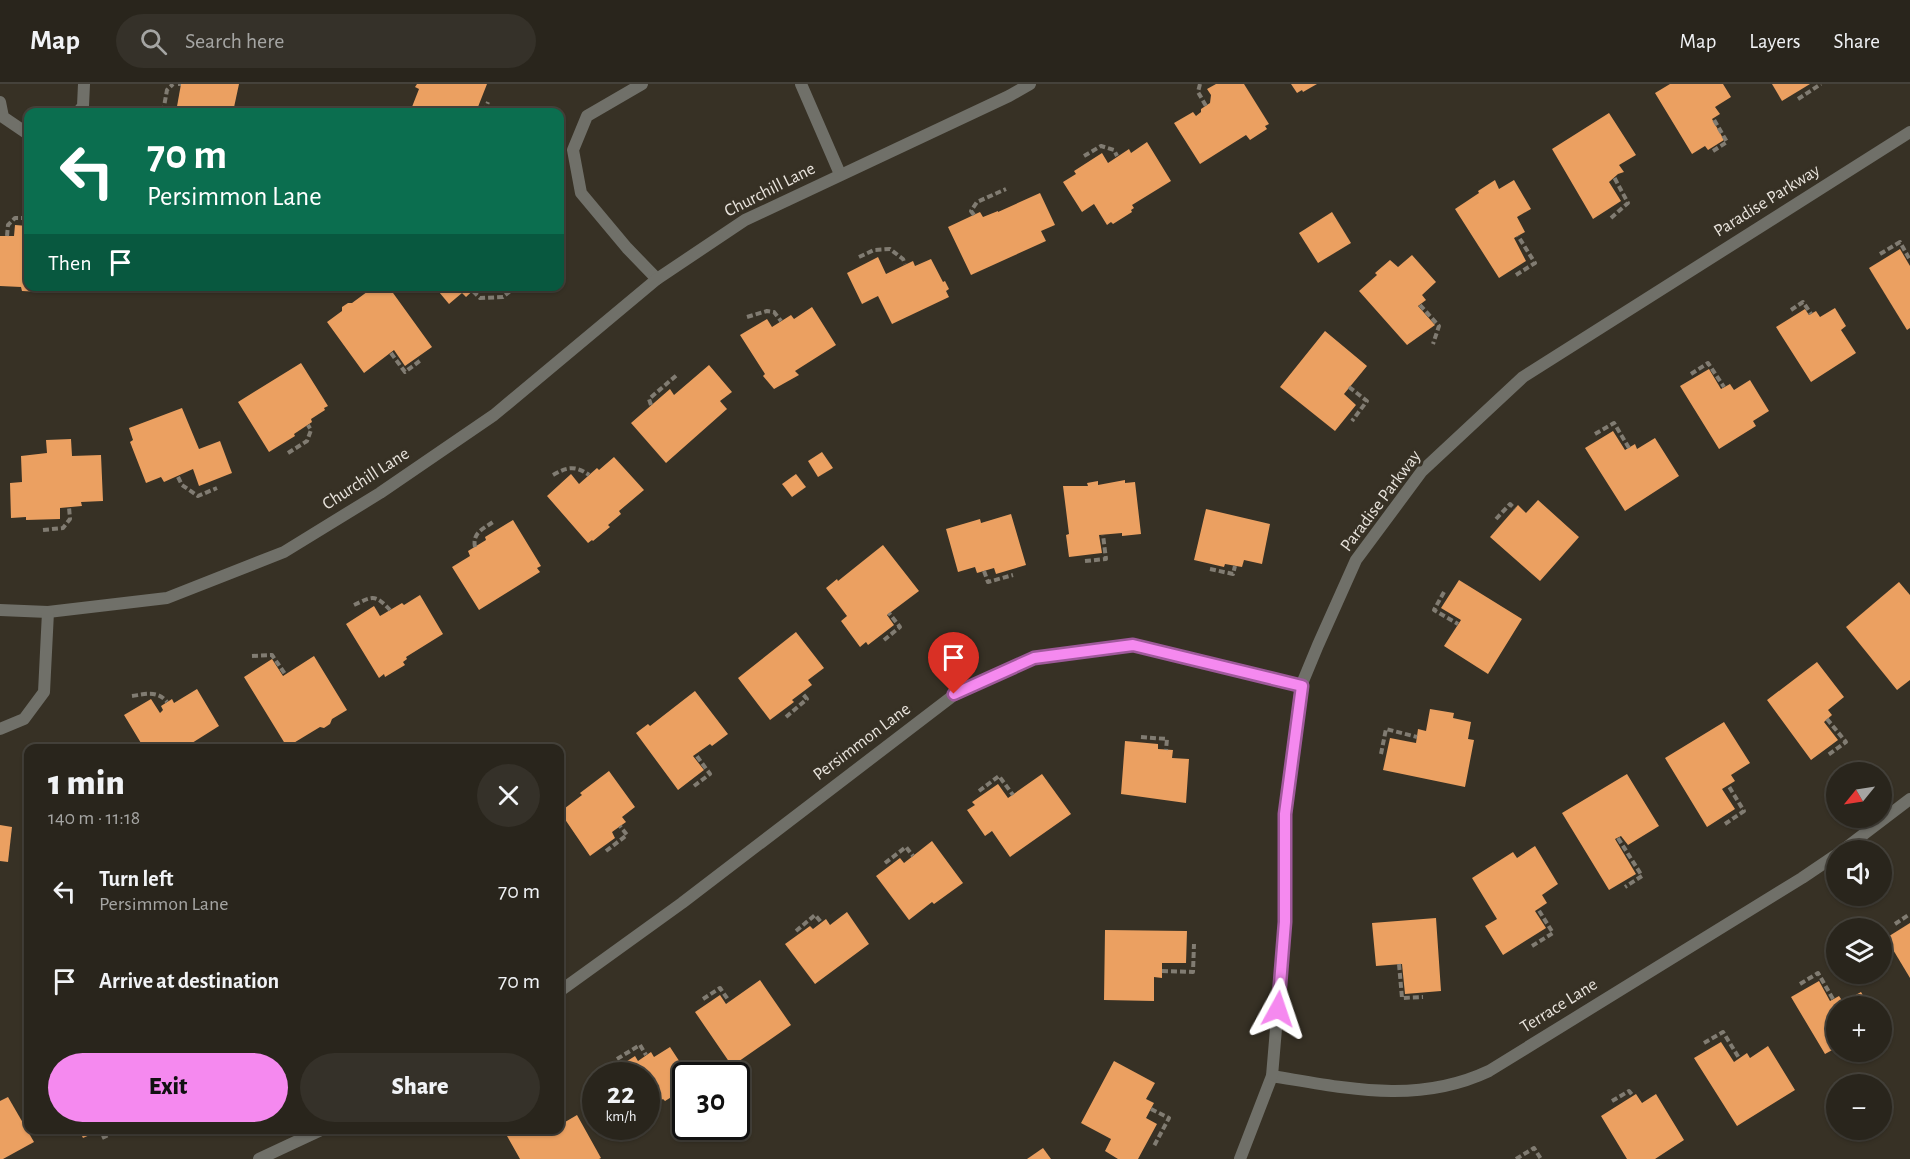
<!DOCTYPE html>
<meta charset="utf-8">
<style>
body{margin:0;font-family:"Alegreya Sans",sans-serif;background:#353129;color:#f1f3f6;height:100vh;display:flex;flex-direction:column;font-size:22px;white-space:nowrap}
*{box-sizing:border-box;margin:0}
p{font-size:20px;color:#a5a5a3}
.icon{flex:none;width:33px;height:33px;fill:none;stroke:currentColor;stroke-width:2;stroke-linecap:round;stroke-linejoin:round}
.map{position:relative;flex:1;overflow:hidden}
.side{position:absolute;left:24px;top:660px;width:540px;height:390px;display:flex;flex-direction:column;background:#29251c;border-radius:12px;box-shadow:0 2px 4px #0004,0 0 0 2px #45423b}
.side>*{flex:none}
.guide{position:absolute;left:24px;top:24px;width:540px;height:183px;border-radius:12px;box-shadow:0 2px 4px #0004,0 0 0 2px #45423b;background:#0b6e4f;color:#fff;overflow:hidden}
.needle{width:39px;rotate:240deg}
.tools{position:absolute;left:1826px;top:678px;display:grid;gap:12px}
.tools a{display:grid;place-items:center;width:66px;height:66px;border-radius:50%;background:#29251c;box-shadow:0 2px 4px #0004,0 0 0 2px #45423b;font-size:30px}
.speed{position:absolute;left:582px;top:978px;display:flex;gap:12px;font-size:30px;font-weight:700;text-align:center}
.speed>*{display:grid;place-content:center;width:78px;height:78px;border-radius:50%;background:#29251c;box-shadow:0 2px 4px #0004,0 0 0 2px #45423b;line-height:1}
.speed small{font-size:15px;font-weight:400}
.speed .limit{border:3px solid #111;border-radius:9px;background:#fff;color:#111}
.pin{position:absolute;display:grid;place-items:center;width:51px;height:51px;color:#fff;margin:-62px -26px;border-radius:50% 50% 50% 0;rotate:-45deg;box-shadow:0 0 6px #0007}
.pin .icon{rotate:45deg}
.me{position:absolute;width:66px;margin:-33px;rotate:5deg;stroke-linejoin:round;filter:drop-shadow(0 0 4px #0008)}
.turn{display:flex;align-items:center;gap:21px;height:126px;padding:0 24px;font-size:27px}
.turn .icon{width:78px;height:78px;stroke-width:2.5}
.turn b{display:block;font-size:42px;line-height:51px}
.then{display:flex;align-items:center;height:57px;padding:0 24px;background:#0003;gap:12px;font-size:22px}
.round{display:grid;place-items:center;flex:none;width:63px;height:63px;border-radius:32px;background:#353129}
.head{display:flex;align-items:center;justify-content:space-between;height:102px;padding:0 24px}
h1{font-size:36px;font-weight:800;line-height:45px}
.button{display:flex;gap:12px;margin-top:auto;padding:12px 24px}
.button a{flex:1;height:69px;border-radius:36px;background:#f589ef;color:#111;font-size:24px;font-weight:800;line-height:69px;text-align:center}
.button a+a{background:#353129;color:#f1f3f6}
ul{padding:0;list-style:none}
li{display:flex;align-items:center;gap:18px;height:90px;padding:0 24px}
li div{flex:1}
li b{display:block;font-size:22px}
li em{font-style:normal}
header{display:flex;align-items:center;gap:36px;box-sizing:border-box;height:84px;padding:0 30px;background:#29251c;border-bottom:2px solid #45423b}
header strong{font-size:28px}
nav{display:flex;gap:33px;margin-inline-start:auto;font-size:21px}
.search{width:420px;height:54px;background:#353129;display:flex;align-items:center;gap:15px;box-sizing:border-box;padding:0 21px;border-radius:33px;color:#a5a5a3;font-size:22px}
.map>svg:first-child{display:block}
.building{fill:#eba061}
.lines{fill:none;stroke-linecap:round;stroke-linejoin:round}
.path{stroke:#817c72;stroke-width:4;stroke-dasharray:6 3;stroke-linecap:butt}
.minor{stroke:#707069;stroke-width:12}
.route-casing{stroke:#9f599b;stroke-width:15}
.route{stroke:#f589ef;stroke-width:10}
.labels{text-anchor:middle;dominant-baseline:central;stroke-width:6;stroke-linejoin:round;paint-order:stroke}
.street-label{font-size:18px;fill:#e8e3dc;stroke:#373125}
</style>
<header>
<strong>Map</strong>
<div class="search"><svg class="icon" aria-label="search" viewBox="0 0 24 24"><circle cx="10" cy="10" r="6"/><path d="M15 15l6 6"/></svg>Search here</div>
<nav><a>Map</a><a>Layers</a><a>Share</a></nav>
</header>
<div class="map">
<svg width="1910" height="1075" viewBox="0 0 1910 1075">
<rect width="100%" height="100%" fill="#373125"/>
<g class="building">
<path d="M181 0H239L233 28H176Z"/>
<path d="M417 0H487L476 28 465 26 464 28H410L419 5 415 3Z"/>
<path d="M1216 0H1244L1269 40 1265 42 1267 45 1250 56 1246 51 1200 80 1174 39 1193 28 1196 32 1201 28V25L1210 19 1211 11 1207 5Z"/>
<path d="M1291 0H1317L1303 8 1302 6 1297 9Z"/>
<path d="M1670 0H1723L1731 13 1715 23 1720 30 1712 35 1724 56 1708 66 1705 62 1692 70 1655 9Z"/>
<path d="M1772 0H1810L1782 17Z"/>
<path d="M1609 29 1636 71 1619 81 1624 88 1618 90 1609 98 1621 117 1593 135 1552 65Z"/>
<path d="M1147 58 1171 97 1132 121 1134 124 1131 126 1132 128 1113 140 1111 138 1107 141 1094 120 1082 128 1063 98 1076 90 1074 87 1102 69 1108 79 1129 65 1131 69Z"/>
<path d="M1495 96 1499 105 1514 96 1531 125 1517 133 1525 148 1514 154 1526 177 1499 194 1455 125 1479 109 1478 107Z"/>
<path d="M1040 109 1055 141 1041 147 1046 157 971 191 948 143 980 128 983 133 998 127V128Z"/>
<path d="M1332 128 1351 159 1318 179 1299 149Z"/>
<path d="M15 141 28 142V202H46V206H41V208L22 207 21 203 0 202V152H14Z"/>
<path d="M1900 165 1910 182V244L1907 246 1869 184Z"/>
<path d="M1412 171 1436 198 1422 211 1426 216 1418 222 1435 241 1407 261 1359 207 1377 191 1375 189 1390 176 1398 183Z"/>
<path d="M878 173 886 190 913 177 915 182 931 175 943 198 945 197 949 205 946 207 949 213 892 240 878 212 862 220 847 189Z"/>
<path d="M375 202H388L432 263 405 282 394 266 364 289 327 238 342 227V223L348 219H352Z"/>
<path d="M434 202H478L466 213 462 209 449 220Z"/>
<path d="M812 223 836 261 795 287 799 291 774 305 763 292 765 290 740 251 767 235 772 243 791 231 794 235Z"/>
<path d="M1835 224 1846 242 1841 246 1856 269 1811 298 1776 243 1805 225 1809 231 1816 227 1820 233Z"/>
<path d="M1325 247 1367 282 1344 310 1356 321 1335 347 1280 303Z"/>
<path d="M301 279 328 322 324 324 325 326 311 335 312 338 294 350 295 352 269 368 238 318Z"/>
<path d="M709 281 732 308 720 317 727 325 666 379 631 339 670 305 674 311Z"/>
<path d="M1709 285 1721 305 1730 300 1734 306 1750 296 1769 327 1753 337 1756 342 1719 365 1680 302Z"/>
<path d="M182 324 199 365 220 357 232 389 199 402 193 385 164 398 161 393 146 399 130 358 133 356 129 344Z"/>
<path d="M1613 347 1625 366 1635 360 1637 365 1655 354 1679 392 1625 427 1585 364Z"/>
<path d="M71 355 72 372 101 371 103 417 81 418 82 422 60 424V435L26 436V433L11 434 10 399 22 398 21 372 47 369 46 356Z"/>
<path d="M822 368 833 384 818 393 808 377Z"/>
<path d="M614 373 644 406 619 427 621 430 608 441 610 443 593 457 592 456 588 459 547 412 571 390 579 400 597 384 599 386Z"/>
<path d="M796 390 806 403 792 413 782 400Z"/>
<path d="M1125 396V399L1135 398 1141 450 1122 452V449L1099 451 1102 469 1069 473 1066 451 1069 450 1063 402H1088L1087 399 1098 397V401Z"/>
<path d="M1538 416 1579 453 1540 497 1490 453 1518 421 1526 429Z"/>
<path d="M1206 425 1270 440 1262 480 1244 476 1242 483 1225 480 1224 483 1194 476Z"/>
<path d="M1011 430 1026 481 996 490 994 484 977 489 975 483 958 488 946 445 980 435 981 439Z"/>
<path d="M513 436 541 482 537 484 540 488 479 526 452 483 470 472 468 467 486 456 485 453Z"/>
<path d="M883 461 919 507 887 531 894 541 868 561 866 558 860 563 841 537 847 532 826 504 837 495 838 497Z"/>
<path d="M1459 496 1522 535 1488 590 1444 562 1461 536 1441 524Z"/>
<path d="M1899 498 1910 511V596L1897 606 1846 543Z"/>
<path d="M420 511 443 550 406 573 407 575 403 578 405 581 385 593 384 590 379 594 346 540 374 522 380 532 402 519 404 521Z"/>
<path d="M796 548 824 584 808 596 812 601 792 616 794 618 770 636 738 594Z"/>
<path d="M314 572 347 626 332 635 330 640 324 644 320 643 287 663 244 593 272 575 283 592Z"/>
<path d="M1817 578 1844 613 1828 626 1832 631 1824 638 1838 656 1811 676 1767 616Z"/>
<path d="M197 605 219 642 192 659 193 661 187 664H144L124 631 151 615 160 629 163 626 161 622 172 615 174 619Z"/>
<path d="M695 607 728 650 712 662 710 660 693 672 704 686 678 706 636 649 648 640 650 642Z"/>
<path d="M1430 625 1454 629 1453 634 1471 638 1468 655 1474 656 1465 703 1383 686 1390 654 1416 659 1418 645 1426 647Z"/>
<path d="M1724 638 1750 679 1731 691 1735 697 1722 705 1735 725 1707 743 1665 674Z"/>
<path d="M1125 657 1158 660V665L1173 666 1172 674 1189 675 1186 719 1121 710Z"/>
<path d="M609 687 635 723 622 733 626 738 612 748 615 754 590 772 560 728 582 711 580 709Z"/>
<path d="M1042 690 1071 730 1010 773 992 747 985 752 967 726 975 721 972 718 998 700 1008 714Z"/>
<path d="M1627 690 1659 742 1628 761 1621 752 1615 755 1636 790 1609 806 1562 729Z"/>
<path d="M0 741 12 743 8 778 0 777Z"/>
<path d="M932 757 963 799 934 820 932 818 909 836 876 792 900 774 904 779Z"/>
<path d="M1535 762 1558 800 1542 811 1547 819 1535 827 1546 844 1503 871 1485 842 1497 835 1472 794 1513 768 1517 774Z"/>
<path d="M847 828 869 860 815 900 785 860 810 842 813 845 826 835 830 841Z"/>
<path d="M1436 834 1441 907 1405 910 1402 880 1376 882 1372 839Z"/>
<path d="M1910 839V894L1886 854Z"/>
<path d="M1105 846 1187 847 1186 879H1162V894L1154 893V917L1104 916Z"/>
<path d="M760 896 791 941 732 982 695 928 720 911 726 920Z"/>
<path d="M1819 897 1830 917 1839 912 1843 918 1861 908 1869 922H1836V964L1825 970 1791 913Z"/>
<path d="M1721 958 1734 978 1747 969 1750 974 1768 962 1795 1006 1737 1042 1694 974Z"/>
<path d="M670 963 689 992H686V1004L665 1017 663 1015 646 1025V992H604L635 972 638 977 651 968 654 973Z"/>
<path d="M1114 977 1155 999 1146 1015 1154 1019 1146 1034 1157 1040 1138 1075H1118L1105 1067 1111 1055 1081 1039Z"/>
<path d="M1636 1010 1642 1019 1656 1010 1684 1056 1655 1075H1627L1601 1032Z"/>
<path d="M8 1013 34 1058 3 1075H0V1017Z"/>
<path d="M577 1031 601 1074 599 1075H520L507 1052 518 1046H536L540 1052 552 1046H560V1041Z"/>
<path d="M79 1046H101L83 1054Z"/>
<path d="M1043 1064 1051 1075H1027Z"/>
</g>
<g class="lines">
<g class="path">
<path d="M178 0H181"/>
<path d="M1200 0 1198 8 1206 22"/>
<path d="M1798 15 1821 0"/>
<path d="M163 28 167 6 173 0"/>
<path d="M484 28 488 18"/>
<path d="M1713 67 1727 58 1713 34"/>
<path d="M1084 72 1101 62 1114 66 1117 72"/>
<path d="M974 131 971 127 977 118 1006 105"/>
<path d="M1611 134 1628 119 1614 93"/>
<path d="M7 152 8 141 15 134H28"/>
<path d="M1880 170 1900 158 1910 176"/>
<path d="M859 173 874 166 890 165 903 175 905 180"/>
<path d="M1516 191 1535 179 1518 152"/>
<path d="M473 207 480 214 503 213 516 202"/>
<path d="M1420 221 1439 242 1433 260"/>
<path d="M1791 226 1803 218 1811 230"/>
<path d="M747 233 767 227 774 228 781 237"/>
<path d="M391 269 405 288 421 276"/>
<path d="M1691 290 1708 279 1724 303"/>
<path d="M1349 303 1367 317 1352 337"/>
<path d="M651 321 649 315 678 290"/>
<path d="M1595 350 1614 339 1629 364"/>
<path d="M288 369 307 357 311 346 308 341"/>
<path d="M553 391C567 383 575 381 589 391"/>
<path d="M178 393 182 401 198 412 217 404"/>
<path d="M1496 435 1510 420 1515 425"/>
<path d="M43 446 63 444 70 435 69 423"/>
<path d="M475 463C472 449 483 445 493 438"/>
<path d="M1085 477 1106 475 1103 451"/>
<path d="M1210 485 1233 490 1235 482"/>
<path d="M984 487 988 498 1013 491"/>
<path d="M1444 508 1434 526 1458 540"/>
<path d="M354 521C373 512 375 510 390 526"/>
<path d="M884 556 900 543 889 529"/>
<path d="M252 572 272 571 285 590"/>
<path d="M132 612C146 610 157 606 167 618"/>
<path d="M786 633 807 615 802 609"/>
<path d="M1827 635 1846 658 1828 671"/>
<path d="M1141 653 1167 655 1166 666"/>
<path d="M1381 670 1386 645 1417 653"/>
<path d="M694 702 710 690 696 671"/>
<path d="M979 707 999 692 1013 711"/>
<path d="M1725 740 1744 727 1728 701"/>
<path d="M1618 754 1642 792 1625 803"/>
<path d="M606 767 627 751 620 742"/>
<path d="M885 779 906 763 913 772"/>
<path d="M1895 840 1910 830"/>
<path d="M796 847 815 831 821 838"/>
<path d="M1532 862 1553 849 1538 825"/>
<path d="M1399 880 1402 914 1423 913"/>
<path d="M1162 887 1193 888 1194 860"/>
<path d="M1800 900 1818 889 1833 915"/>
<path d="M703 915 720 904 729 917"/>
<path d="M1704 959 1723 948 1739 974"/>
<path d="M617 975 640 961 646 971"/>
<path d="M1612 1017 1629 1007 1633 1012"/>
<path d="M1151 1025 1169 1034 1154 1062"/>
<path d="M544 1046 546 1049"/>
<path d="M102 1054 119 1046"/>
<path d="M1516 1075 1534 1064 1541 1075"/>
</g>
<g class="minor">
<path d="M642 0 587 32 573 66 581 109 627 164 657 195"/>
<path d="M801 0 840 90"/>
<path d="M0 18 3 33 28 50"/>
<path d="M78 28 83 22 84 0"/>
<path d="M0 526 48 528 167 514 284 468 380 409 494 331 657 195 745 136 1009 12 1030 0"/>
<path d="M0 645 24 635 44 608 48 528"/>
<path d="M1843 766 1910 715"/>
<path d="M560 907 682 819 954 611 1034 574 1133 561 1301 602"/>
<path d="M1272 992C1346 1004 1417 1021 1489 987L1802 794 1836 771"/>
<path d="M259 1075 321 1046"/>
<path d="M1240 1075 1272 992 1285 838V730L1301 602 1318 561 1356 476 1422 387 1523 293 1910 48"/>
</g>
</g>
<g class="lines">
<g class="route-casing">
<path id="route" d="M954 610 1034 574 1133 561 1302 602 1285 730V838L1278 925"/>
</g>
<use href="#route" class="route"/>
</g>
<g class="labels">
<g class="street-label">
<text transform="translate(770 106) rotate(-27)">Churchill Lane</text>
<text transform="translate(1767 117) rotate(-32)">Paradise Parkway</text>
<text transform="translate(366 395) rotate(-33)">Churchill Lane</text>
<text transform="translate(1381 417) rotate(-53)">Paradise Parkway</text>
<text transform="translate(862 658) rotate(-37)">Persimmon Lane</text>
<text transform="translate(1559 922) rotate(-32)">Terrace Lane</text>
</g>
</g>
</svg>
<div class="tools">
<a><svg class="needle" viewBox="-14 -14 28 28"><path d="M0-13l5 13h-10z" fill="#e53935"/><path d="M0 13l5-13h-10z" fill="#a5a5a3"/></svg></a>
<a><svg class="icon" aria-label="sound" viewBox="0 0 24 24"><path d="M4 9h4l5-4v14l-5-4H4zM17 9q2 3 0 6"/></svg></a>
<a><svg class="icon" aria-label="layers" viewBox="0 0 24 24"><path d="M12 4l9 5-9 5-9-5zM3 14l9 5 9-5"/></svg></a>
<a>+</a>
<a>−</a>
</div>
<div class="speed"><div>22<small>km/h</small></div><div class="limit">30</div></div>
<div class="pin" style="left:954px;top:610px;background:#d93025"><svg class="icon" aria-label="arrive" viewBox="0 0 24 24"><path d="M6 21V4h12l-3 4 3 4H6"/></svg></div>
<svg class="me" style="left:1278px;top:925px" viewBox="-20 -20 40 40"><path d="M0-17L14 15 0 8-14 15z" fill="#f589ef" stroke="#fff" stroke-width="4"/></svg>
<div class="guide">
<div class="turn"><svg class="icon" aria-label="left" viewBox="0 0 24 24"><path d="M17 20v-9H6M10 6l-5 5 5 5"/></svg><div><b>70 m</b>Persimmon Lane</div></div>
<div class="then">Then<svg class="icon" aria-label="arrive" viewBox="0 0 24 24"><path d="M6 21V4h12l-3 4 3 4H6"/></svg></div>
</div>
<section class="side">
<div class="head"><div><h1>1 min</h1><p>140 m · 11:18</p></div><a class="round"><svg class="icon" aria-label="close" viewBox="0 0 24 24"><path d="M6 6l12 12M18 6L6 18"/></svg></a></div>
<ul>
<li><svg class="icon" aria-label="left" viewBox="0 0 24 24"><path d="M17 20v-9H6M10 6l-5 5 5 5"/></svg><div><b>Turn left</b><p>Persimmon Lane</p></div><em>70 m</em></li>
<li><svg class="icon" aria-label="arrive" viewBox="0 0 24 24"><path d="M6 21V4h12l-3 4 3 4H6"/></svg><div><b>Arrive at destination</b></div><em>70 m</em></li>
</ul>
<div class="button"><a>Exit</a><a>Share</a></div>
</section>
</div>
